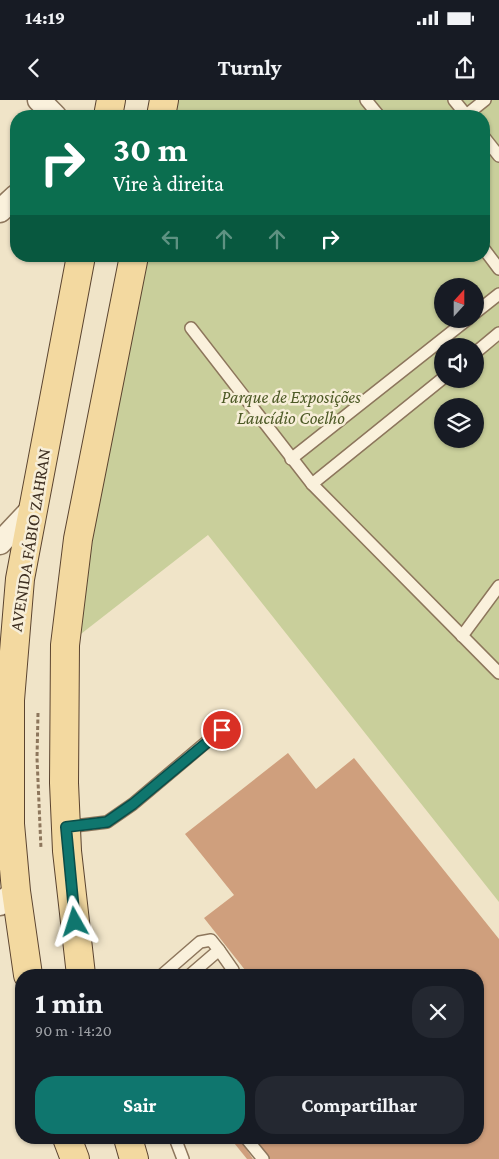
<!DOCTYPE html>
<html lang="pt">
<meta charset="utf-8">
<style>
body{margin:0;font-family:"Crimson Pro",serif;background:#242831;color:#f1f3f6;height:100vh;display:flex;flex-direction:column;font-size:19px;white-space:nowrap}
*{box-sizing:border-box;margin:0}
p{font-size:16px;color:#9ea1a6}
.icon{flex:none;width:28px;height:28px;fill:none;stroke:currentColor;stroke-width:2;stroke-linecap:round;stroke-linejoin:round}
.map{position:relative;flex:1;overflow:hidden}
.panel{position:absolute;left:15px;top:869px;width:469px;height:175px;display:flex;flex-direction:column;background:#171b24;border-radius:20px;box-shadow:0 1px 4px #0004}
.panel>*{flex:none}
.hud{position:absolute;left:10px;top:10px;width:480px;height:152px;border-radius:20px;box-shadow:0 1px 4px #0004;background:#0b6e4f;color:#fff;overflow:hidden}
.needle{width:32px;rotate:21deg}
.controls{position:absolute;left:434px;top:178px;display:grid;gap:10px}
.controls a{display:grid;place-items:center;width:50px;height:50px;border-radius:50%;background:#171b24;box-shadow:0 1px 4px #0004;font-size:25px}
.pin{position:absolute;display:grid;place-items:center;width:42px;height:42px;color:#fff;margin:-21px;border:2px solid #fff;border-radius:50%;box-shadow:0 1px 5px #0007}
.me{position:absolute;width:55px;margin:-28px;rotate:354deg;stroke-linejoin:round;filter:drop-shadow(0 0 4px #0008)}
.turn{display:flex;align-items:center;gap:18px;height:105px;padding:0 20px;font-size:22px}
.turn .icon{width:65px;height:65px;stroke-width:2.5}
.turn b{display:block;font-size:35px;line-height:42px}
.lanes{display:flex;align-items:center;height:48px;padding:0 20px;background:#0003;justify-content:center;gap:25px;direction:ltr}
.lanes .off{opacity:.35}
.round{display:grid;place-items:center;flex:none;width:52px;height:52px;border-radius:20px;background:#242831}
.headline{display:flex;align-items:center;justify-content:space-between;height:85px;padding:0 20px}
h1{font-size:30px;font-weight:700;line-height:38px}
.primary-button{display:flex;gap:10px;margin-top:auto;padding:10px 20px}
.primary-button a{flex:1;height:58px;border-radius:20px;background:#0f766e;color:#fff;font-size:20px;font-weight:700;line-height:58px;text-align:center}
.primary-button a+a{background:#242831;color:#f1f3f6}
.status{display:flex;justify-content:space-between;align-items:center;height:35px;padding:0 25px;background:#171b24;direction:ltr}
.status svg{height:14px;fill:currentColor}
header{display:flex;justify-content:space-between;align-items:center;height:65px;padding:0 20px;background:#171b24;font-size:22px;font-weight:700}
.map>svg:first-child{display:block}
.green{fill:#c9cf9b;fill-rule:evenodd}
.building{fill:#cf9f7d}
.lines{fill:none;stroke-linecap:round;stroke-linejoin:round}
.service-casing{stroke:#8d765c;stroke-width:14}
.minor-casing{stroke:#8d765c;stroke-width:25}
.primary-casing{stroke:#5b4430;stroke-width:30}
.path{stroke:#8d765c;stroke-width:3;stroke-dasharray:4 2.5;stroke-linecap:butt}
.service{stroke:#faf1dc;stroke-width:11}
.minor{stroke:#faf1dc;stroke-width:22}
.primary{stroke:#f3d9a0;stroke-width:28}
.route-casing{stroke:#0a4d48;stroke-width:12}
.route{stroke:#0f766e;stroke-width:9}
.labels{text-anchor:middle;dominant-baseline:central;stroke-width:5;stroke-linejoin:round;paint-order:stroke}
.park-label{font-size:18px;font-style:italic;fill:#4d5a26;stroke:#f7eed8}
.street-label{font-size:18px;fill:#3d2e20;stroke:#f7eed8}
</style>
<div class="status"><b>14:19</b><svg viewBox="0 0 49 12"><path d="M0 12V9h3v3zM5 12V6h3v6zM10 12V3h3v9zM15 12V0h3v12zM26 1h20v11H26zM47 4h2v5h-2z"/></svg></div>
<header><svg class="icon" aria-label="back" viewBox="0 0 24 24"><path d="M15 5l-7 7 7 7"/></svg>Turnly<svg class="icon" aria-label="share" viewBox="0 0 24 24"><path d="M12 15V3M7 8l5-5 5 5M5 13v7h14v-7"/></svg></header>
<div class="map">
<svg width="499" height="1059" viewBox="0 0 499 1059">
<rect width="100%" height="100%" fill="#f0e4c8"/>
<path class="green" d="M167 0H499V802L208 435 68 544 137 156H484V16H164ZM442 186H475V219H442ZM442 246H475V279H442ZM442 306H475V339H442Z"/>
<g class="building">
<path d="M288 653 316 689 354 658 499 839V1059H270L255 1038H478V875H249L204 818 234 795 185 734Z"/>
<path d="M230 1038H239L253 1059H247Z"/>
</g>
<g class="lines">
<g class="service-casing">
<g id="service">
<path d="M366 0 379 16"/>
<path d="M454 0 467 16"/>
<path d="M465 16 485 0"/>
<path d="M484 37 499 56"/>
<path d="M484 149 499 169"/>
<path d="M475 213 499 194"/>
<path d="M191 228 312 384 499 573"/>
<path d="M475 253 499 233"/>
<path d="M291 359 468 219"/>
<path d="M312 384 442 279"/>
<path d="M462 536 499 486"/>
<path d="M66 727 107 722 133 704 222 629"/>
<path d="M219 850 233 870V875"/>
<path d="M162 875 200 842 211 840 219 850 190 875"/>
<path d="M175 1038 183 1059"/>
<path d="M246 1038 263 1059"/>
</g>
</g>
<g class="minor-casing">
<g id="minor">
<path d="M39 0 55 16"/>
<path d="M0 111 16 96"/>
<path d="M0 443 32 409"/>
<path d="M0 804 16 791"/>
</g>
</g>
<g class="primary-casing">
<g id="primary">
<path d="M108 16 111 0"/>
<path d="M161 16 164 0"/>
<path d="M28 875 16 791 10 724V600L20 479 81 156"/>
<path d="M81 875 67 751 64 683 65 545 78 439 134 156"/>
<path d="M67 1038 75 1059"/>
<path d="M128 1038 134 1059"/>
</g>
</g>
<path class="path" d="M38 613 37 658 41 749"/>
<use href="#service" class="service"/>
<use href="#minor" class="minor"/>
<use href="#primary" class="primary"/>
</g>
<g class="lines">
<g class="route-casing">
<path id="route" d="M75 822 66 727 107 722 133 704 222 630"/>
</g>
<use href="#route" class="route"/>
</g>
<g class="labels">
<g class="park-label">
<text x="291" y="297">Parque de Exposições<tspan x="291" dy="21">Laucídio Coelho</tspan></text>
</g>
<g class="street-label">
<text transform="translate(30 440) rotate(-81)">AVENIDA FÁBIO ZAHRAN</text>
</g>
</g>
</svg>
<div class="controls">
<a><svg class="needle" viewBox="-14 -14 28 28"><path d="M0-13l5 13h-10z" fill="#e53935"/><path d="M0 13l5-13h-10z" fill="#9ea1a6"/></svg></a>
<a><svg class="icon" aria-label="sound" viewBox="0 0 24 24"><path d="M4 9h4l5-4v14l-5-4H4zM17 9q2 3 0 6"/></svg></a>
<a><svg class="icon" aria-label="layers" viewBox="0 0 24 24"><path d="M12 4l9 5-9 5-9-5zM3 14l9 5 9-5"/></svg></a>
</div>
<div class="pin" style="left:222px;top:630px;background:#d93025"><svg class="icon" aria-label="arrive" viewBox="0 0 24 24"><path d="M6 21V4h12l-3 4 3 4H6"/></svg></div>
<svg class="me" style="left:75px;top:822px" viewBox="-20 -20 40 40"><path d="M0-17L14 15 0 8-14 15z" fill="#0f766e" stroke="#fff" stroke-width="4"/></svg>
<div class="hud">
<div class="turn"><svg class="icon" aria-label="right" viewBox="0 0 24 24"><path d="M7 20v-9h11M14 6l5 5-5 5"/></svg><div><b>30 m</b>Vire à direita</div></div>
<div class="lanes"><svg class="icon off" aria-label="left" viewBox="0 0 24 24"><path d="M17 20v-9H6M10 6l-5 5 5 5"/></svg><svg class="icon off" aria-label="ahead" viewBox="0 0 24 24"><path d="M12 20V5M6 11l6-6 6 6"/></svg><svg class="icon off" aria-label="ahead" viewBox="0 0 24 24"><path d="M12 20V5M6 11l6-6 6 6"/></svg><svg class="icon" aria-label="right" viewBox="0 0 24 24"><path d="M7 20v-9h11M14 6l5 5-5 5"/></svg></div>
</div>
<section class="panel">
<div class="headline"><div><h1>1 min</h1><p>90 m · 14:20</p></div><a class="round"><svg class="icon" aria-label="close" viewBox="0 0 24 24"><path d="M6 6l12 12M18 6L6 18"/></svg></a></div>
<div class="primary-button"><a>Sair</a><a>Compartilhar</a></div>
</section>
</div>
